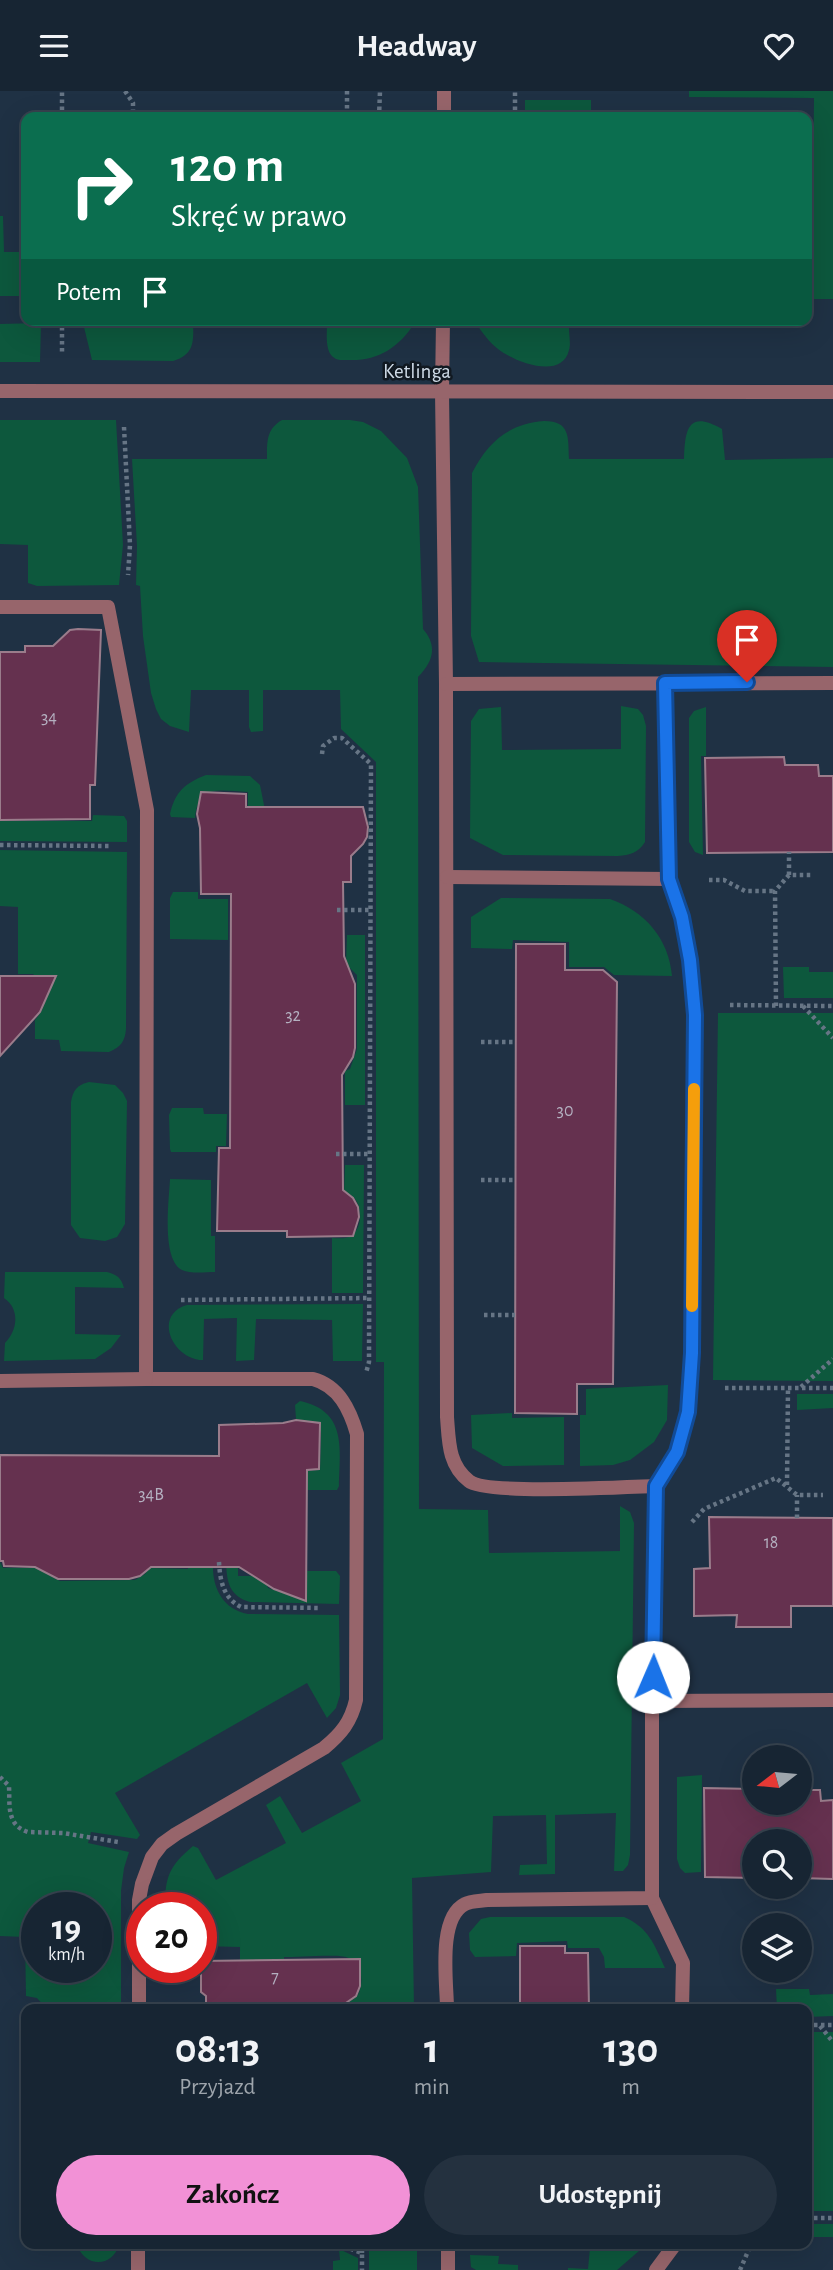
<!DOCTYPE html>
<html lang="pl">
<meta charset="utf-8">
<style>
body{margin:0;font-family:"Alegreya Sans",sans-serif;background:#24313f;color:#f1f3f6;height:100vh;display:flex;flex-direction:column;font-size:26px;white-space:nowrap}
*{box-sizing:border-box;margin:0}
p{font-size:23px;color:#9ea5ac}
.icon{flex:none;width:38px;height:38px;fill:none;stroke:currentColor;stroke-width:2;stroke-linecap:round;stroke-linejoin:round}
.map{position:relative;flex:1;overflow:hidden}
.sheet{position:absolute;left:21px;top:1913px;width:791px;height:245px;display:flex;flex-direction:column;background:#172533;border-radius:14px;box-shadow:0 7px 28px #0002,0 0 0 2px #36424e}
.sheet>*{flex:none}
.hud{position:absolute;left:21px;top:21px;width:791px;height:214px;border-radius:14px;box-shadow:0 7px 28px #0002,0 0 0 2px #36424e;background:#0b6e4f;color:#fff;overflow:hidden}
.needle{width:46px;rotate:254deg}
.tools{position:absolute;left:742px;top:1654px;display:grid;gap:14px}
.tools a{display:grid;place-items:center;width:70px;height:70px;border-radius:50%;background:#172533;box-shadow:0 7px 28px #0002,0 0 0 2px #36424e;font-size:35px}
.speed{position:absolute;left:21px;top:1801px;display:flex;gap:14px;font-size:35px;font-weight:700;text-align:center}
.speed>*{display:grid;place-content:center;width:91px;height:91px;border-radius:50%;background:#172533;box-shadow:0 7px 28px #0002,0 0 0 2px #36424e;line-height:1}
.speed small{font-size:18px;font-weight:400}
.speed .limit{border:10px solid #d22;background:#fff;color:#111}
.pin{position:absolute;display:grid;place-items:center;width:60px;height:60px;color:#fff;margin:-72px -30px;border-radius:50% 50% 50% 0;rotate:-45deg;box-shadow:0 0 7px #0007}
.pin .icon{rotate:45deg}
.me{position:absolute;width:77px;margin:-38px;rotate:1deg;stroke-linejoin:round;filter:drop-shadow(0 0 5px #0008)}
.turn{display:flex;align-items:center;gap:24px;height:147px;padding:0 35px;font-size:32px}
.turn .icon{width:91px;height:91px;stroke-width:2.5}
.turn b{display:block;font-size:49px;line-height:60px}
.then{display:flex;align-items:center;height:66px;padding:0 35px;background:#0003;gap:14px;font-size:26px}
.eta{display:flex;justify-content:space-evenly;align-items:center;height:119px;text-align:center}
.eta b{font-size:42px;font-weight:700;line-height:49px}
.button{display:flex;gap:14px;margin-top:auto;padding:14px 35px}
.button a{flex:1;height:80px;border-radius:42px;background:#f291d6;color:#111;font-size:28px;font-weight:700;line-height:80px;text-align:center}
.button a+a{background:#24313f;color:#f1f3f6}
header{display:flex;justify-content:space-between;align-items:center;height:91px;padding:0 35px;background:#172533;font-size:32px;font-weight:700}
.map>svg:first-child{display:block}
.green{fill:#0d583d;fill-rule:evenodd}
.building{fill:#65314f;stroke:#9a7c8b;stroke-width:2}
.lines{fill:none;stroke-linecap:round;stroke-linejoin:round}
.path{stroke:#667585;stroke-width:4.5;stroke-dasharray:3.5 3.5;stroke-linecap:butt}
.service{stroke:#97656b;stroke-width:14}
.minor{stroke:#97656b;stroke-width:14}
.route-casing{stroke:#114b97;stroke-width:18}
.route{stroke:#1a73e8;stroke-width:12}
.slow{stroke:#f59e0b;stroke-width:12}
.labels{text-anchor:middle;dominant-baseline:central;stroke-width:5;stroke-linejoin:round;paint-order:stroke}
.number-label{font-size:18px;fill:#b4b0c0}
.street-label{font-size:21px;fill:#cedae6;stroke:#111921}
</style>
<header><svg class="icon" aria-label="menu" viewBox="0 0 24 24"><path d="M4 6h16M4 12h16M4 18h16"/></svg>Headway<svg class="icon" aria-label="heart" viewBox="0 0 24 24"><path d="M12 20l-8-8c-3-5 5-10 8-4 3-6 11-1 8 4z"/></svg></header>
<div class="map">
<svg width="833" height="2179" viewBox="0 0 833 2179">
<rect width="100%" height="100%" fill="#1f3144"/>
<g class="green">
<path d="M689 0H833V208H807V103H813L814 7 689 6Z"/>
<rect x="525" y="9" width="66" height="17"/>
<path d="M0 125H3L4 161H26V205H0Z"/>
<path d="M41 232 40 271H0V233Z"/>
<path d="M83 232 193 233C194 252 193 264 173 270L92 269Z"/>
<path d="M327 233H414C398 257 378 270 349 269 343 269 337 270 333 266 325 259 327 243 327 233Z"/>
<path d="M476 233 569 237C569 244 571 253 569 259 562 290 513 270 498 258 489 251 483 242 476 233Z"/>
<path d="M0 329H116L123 454 119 494 37 495 28 492V454L0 453Z"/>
<path d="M282 329H350L363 331 381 340 407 367 418 396 423 538C438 555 433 571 418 586L419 1418 488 1419 489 1462 620 1460V1415L630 1421 634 1432 630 1764 628 1774 623 1780H614L616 1722 555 1724V1783L519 1784 520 1774 547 1773 546 1724 493 1725 491 1781 412 1787 414 1918H345V1912C355 1909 360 1904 361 1893 363 1883 357 1870 346 1866 337 1863 296 1866 284 1866V1872H240V1856L201 1855V1816H165C165 1786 169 1775 193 1755L198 1757 216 1789 286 1752 266 1714 280 1705 302 1742 361 1710 341 1672 383 1648 384 1271H376V671L341 638 340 599H263V640L251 641 249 636V599H191L189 641 170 635 161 628 156 618 151 602 143 545 140 495 136 494 137 455 132 368H267C267 352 266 338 282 329Z"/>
<path d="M544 330C571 330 568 347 569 368H684C685 340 687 318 722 338L725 369 833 367V576L479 571 471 545 472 382C488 351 508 333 544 330Z"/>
<path d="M621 615 638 618 643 624 646 635 645 751C638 762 630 764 618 765L503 764 470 747 471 630 479 618 501 616 502 659 621 658Z"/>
<path d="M706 616V665H701L703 764 695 761 689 751V627L694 620Z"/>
<path d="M206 684 250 685 260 694 265 719H248V701C222 700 198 692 195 727L171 726 170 723C175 701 185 692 206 684Z"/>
<path d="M93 724 124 725 127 730V751L0 750V730H92Z"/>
<path d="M0 759 127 761 126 938C125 950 121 956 109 961L61 960 59 949 35 948V929C49 913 49 897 33 883H18V816L0 815Z"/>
<path d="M173 801H198V808H228V849L170 848V807Z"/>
<path d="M501 807 610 808C645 820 669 848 672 885L614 884 604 876H569V851L513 849 512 858 471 857V826Z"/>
<path d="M347 844H365V1014H345V980L350 978 357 958V884L346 873Z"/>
<path d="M783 876H809V881H833V907H784Z"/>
<path d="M718 922H833V1290L713 1289Z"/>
<path d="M89 991 115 994 123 1002 127 1010 125 1133 117 1146 105 1150 80 1147 71 1134V1011C73 999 77 994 89 991Z"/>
<path d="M172 1017H203L204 1023H227L226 1055H216V1061H171L170 1058 169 1024Z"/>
<path d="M345 1074H364L363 1202H332V1147C337 1147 344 1148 349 1146 366 1138 363 1103 344 1102Z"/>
<path d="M170 1088 211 1089V1145H215V1181C205 1181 191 1183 182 1179 161 1168 169 1109 170 1088Z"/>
<path d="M5 1181H107C117 1184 121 1186 124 1197L75 1196V1243L121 1244 111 1257 95 1268 4 1270 5 1252C18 1239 20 1218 4 1207Z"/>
<path d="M363 1213 362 1270H333L332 1229 256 1228 254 1269 236 1270 237 1227 204 1228 203 1269C173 1269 152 1224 187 1214Z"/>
<path d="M668 1294 667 1329 654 1351 630 1369 613 1374 580 1375V1324H586V1298Z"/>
<path d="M797 1303H833V1317L797 1319Z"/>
<path d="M300 1310C347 1320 340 1357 339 1395L337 1399H303V1380L320 1379 321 1341 312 1332 296 1328 295 1314Z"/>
<path d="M512 1322V1327L564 1326V1374L503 1375 472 1357 471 1324Z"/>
<path d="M0 1471 3 1477H42L47 1483 60 1490 135 1489 145 1483 149 1477 188 1478V1472H213C212 1496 222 1518 248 1523L339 1524 340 1604 336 1617 327 1627 307 1592 115 1702 140 1744 137 1748 91 1741 88 1752 129 1761 124 1777 121 1800V1918H47L37 1907 26 1905 25 1846 0 1845ZM37 1816H96V1876H37Z"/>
<path d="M238 1471V1485H264L268 1497C285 1503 309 1504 307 1480H336L340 1485 339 1513 250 1511C229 1505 227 1491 226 1472Z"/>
<path d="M702 1684 701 1781 685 1782 680 1777 677 1768V1686Z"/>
<path d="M490 1826H624C649 1837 654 1853 665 1877H605L604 1866 599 1857H568L567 1850 517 1852 516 1865 475 1866 470 1859 469 1842 481 1828Z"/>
<path d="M776 1898H809L810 1904 833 1903V1925L807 1926V1918H777Z"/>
<rect x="807" y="1941" width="26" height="179"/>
<rect x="807" y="2133" width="26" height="13"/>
<path d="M77 2153V2152L119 2153C113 2177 84 2177 77 2153Z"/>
<rect x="369" y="2153" width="48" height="26"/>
<path d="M615 2153H647L617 2179H568V2177L588 2178 590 2157 615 2158Z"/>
<path d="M339 2158 358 2167V2179H333V2170L340 2169Z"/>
<path d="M470 2164 499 2165 498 2173 518 2174V2179H476L471 2176Z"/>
</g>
<g class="building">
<path d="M78 538 101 539 95 694H90V728L0 729V561H25V555H53L70 539Z"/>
<path d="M784 666 785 674H818L819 685H833V761L707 762 705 667Z"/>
<path d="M201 701 246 703V716H363L368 736 367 746 363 753 351 765V791H343L344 865 355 893V957L353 966 342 984 343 1099 353 1107 358 1116 359 1126 353 1145 287 1146V1140H217L219 1057H230L231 803H201L200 737 197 723Z"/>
<path d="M516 853H565V879H603L617 891 613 1293H577V1323L515 1322Z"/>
<path d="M0 885H56L40 921 0 965Z"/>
<path d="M296 1329 320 1332 319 1378 307 1379 306 1510 274 1498 239 1476H151L140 1485 129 1488H58L35 1476 4 1475 3 1470H0V1364L219 1365V1334L283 1332Z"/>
<path d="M709 1426 833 1427V1515H791V1536H736L737 1524 694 1525V1478L710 1477Z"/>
<path d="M704 1697 754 1698V1712H800V1699H820L821 1710 833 1709V1788L800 1787V1750H754V1787L705 1786Z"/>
<path d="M520 1855H565V1862H588L589 1918H520Z"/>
<path d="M360 1868V1895L356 1905 337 1918H206V1905L201 1901V1870Z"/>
</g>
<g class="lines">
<g class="path">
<path d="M125 0 133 12V26"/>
<path d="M347 0V26"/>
<path d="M62 26V0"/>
<path d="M379 26 380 0"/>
<path d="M515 26V0"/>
<path d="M62 229V264"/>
<path d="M124 336 130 454 128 484"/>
<path d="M322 663 323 655 334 647H342L371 673 369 1271 366 1282"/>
<path d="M0 754 111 755"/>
<path d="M789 784V761"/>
<path d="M709 789H724L745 800H775"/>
<path d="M337 819H371"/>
<path d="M730 914 833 915"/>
<path d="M776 915 775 800 789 784H812"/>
<path d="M803 915 833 947"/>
<path d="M481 951H515"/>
<path d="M336 1063H370"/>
<path d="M481 1089H515"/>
<path d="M181 1209 370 1207"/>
<path d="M484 1224H515"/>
<path d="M801 1296 833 1268"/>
<path d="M725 1297H833"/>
<path d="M787 1394 788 1297"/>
<path d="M797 1427V1404"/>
<path d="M692 1431 704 1418 776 1387 797 1404H823"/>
<path d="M219 1471C220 1489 223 1507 241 1516L321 1517"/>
<path d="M0 1686 9 1695C10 1714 6 1734 28 1741L63 1742 118 1751"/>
<path d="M807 1934H833"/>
<path d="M820 1935 833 1951"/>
<path d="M807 2127H833"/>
<path d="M337 2153 362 2162V2179"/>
<path d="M362 2162V2152"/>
<path d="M740 2179 749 2158V2152"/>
</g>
<g class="service">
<path d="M444 26V0"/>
<path d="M443 229 442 301 446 593 447 1326C449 1350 448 1374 469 1390 485 1404 627 1396 656 1395"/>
<path d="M0 516H108L147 719 146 1288H313C339 1295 350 1319 357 1343L356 1609C351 1631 341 1643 324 1657L176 1743 162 1753 152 1766 142 1793 139 1809V1918"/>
<path d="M446 593 833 592"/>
<path d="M447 786 669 788"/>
<path d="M0 1290 146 1288"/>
<path d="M652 1610 833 1609"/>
<path d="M652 1807 683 1872 682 1918"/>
<path d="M447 1918C447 1892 437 1827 465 1813 470 1810 481 1810 487 1809L652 1807V1610L656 1395 677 1361 688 1321 692 1262 695 924 690 869 683 826 669 788 665 592"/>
<path d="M448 2152V2179"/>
<path d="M138 2179V2152"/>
<path d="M656 2179 676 2152"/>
</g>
<path class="minor" d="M0 300 833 301"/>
</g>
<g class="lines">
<g class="route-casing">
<path id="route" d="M653 1586 656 1395 677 1361 688 1321 692 1262 695 924 690 869 682 826 669 788 665 592 747 591"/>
</g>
<use href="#route" class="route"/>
<path class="slow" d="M692 1215 694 998"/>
</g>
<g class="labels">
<g class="number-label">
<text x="49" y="627">34</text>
<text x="293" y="925">32</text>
<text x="565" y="1020">30</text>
<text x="151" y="1404">34B</text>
<text x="771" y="1452">18</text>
<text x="275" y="1887">7</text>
</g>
<g class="street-label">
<text x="417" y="280">Ketlinga</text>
</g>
</g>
</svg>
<div class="tools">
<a><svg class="needle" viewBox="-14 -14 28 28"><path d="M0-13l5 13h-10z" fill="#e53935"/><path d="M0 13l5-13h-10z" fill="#9ea5ac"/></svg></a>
<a><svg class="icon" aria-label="search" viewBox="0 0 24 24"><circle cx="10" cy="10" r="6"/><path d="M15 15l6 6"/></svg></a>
<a><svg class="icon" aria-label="layers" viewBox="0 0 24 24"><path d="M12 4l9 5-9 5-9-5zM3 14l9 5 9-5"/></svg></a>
</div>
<div class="speed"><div>19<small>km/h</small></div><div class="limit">20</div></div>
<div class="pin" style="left:747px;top:591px;background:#d93025"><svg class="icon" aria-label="arrive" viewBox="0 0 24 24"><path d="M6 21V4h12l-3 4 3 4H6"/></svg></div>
<svg class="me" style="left:653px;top:1586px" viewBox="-20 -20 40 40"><circle r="19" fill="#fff"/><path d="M0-13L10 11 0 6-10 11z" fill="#1a73e8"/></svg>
<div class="hud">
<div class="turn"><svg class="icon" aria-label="right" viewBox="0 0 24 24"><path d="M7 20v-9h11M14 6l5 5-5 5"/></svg><div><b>120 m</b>Skręć w prawo</div></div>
<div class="then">Potem<svg class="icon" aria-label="arrive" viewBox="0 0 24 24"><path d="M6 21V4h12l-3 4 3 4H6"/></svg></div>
</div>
<section class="sheet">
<div class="eta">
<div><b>08:13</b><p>Przyjazd</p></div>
<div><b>1</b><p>min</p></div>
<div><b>130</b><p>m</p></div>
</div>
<div class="button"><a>Zakończ</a><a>Udostępnij</a></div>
</section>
</div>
